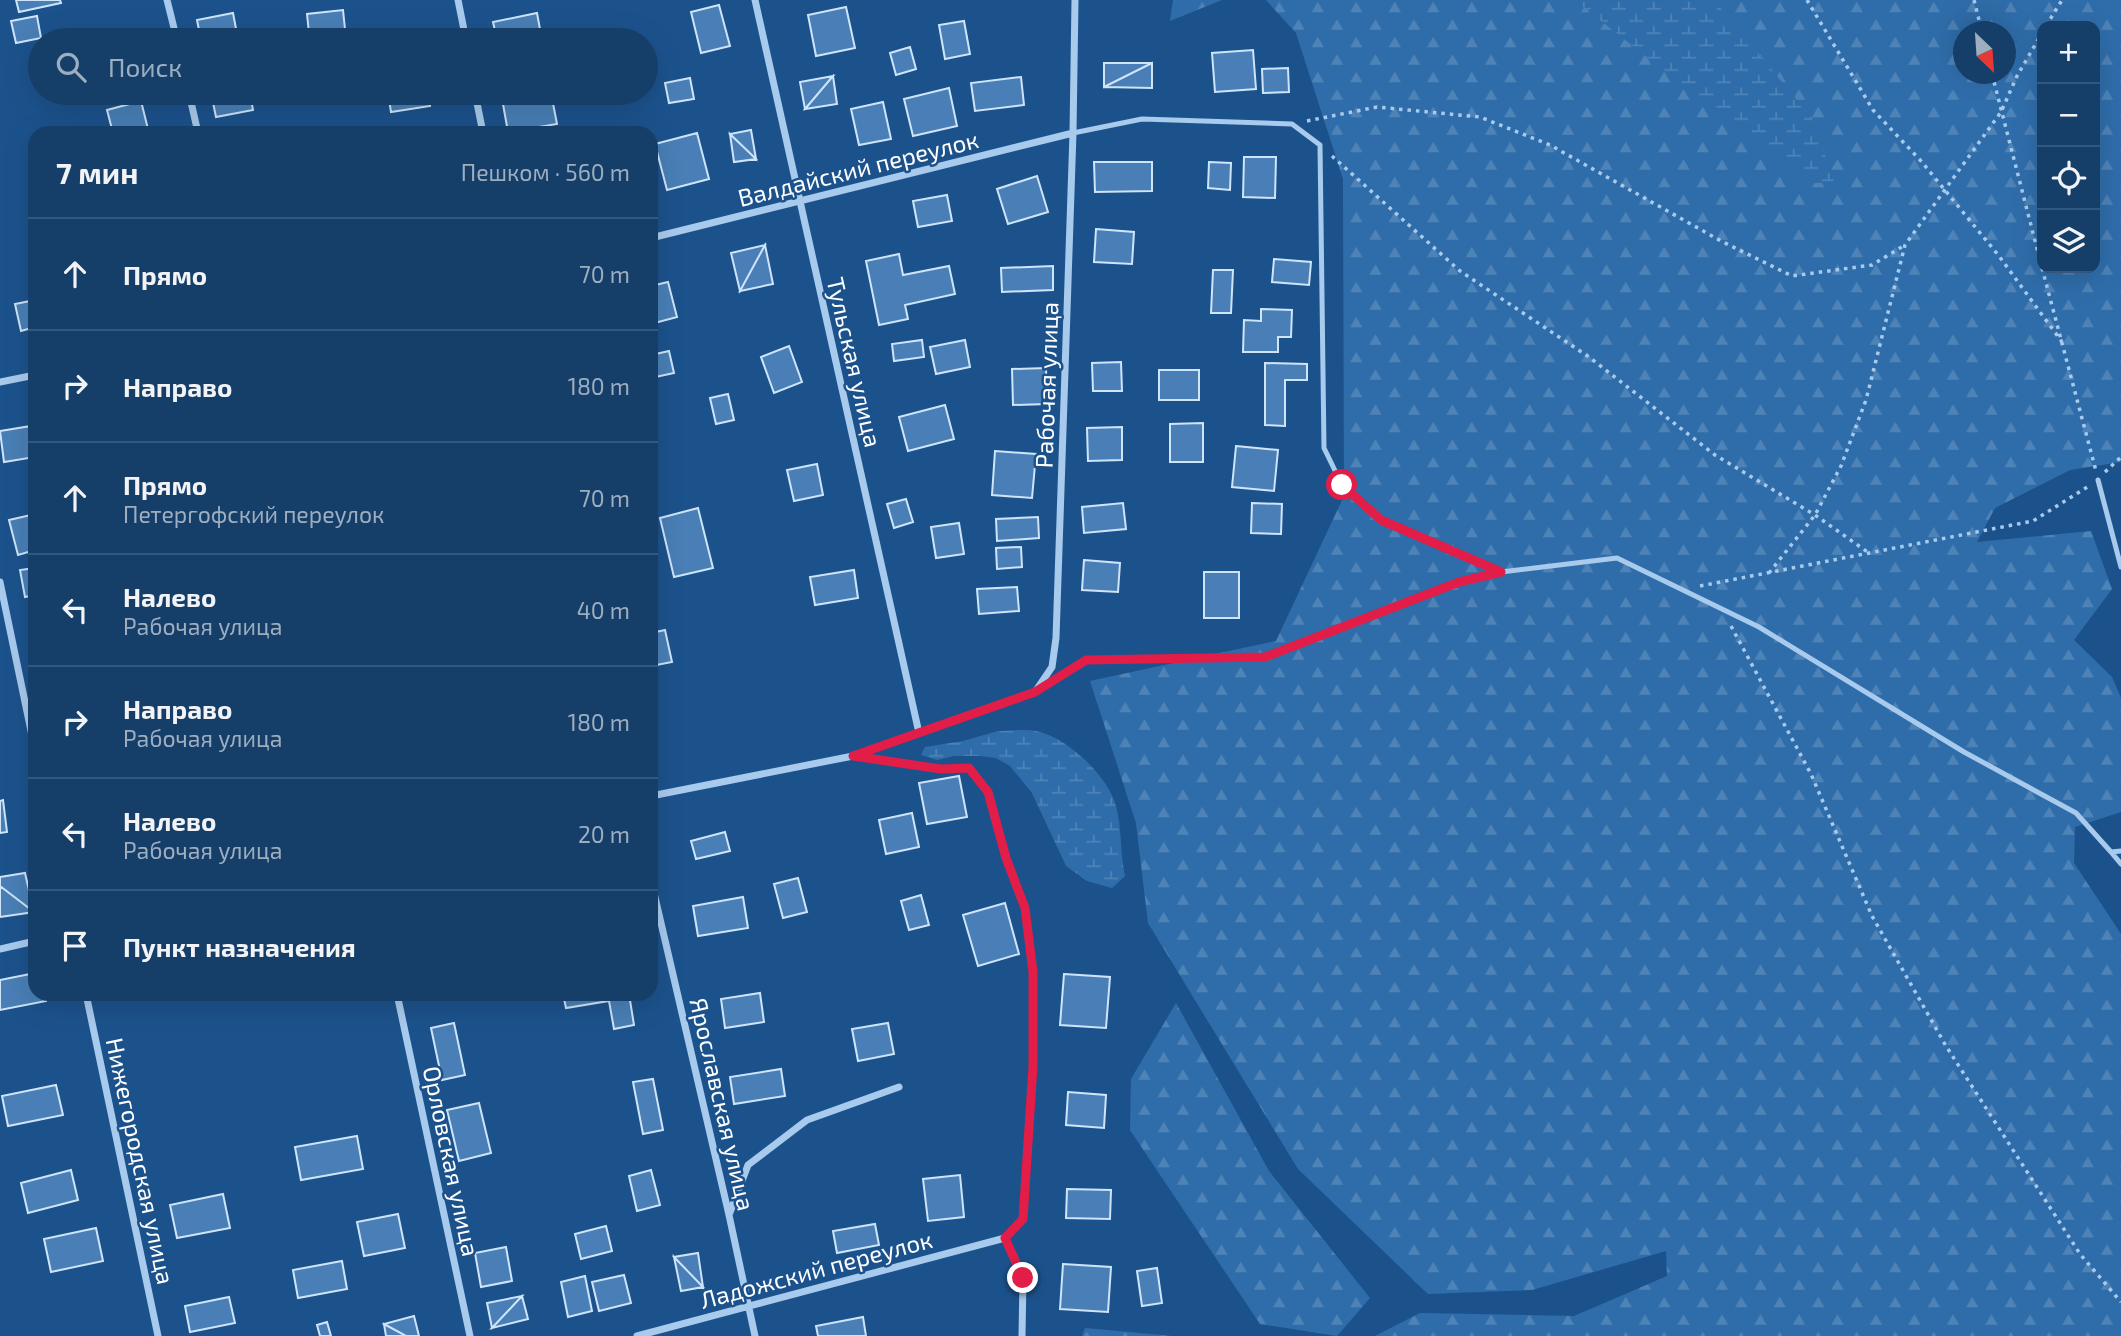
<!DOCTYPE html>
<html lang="ru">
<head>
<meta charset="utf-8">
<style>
	body { margin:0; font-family:"Exo 2",sans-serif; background:#224971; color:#f1f3f6 }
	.controls { position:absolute; right:21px; top:21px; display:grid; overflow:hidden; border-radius:14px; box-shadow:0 7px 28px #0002 }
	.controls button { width:63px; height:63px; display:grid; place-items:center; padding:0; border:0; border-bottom:2px solid #34577d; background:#153e69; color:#f1f3f6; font:35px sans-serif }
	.compass { position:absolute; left:1953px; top:21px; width:63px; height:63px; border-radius:50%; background:#153e69; box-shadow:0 7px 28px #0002; rotate:155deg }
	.stop { position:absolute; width:21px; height:21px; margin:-16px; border:5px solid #e11d48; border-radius:50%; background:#fff }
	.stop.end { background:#e11d48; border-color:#fff; box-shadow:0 2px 7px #0008 }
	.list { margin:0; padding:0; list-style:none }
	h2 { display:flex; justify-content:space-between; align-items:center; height:91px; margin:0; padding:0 28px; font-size:30px }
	h2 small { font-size:23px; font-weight:400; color:#9daec0 }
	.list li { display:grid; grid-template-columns:46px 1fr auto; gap:21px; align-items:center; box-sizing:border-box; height:112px; padding:0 28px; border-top:2px solid #34577d }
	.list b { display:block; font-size:26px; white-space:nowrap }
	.list p { margin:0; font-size:23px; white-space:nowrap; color:#9daec0 }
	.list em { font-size:23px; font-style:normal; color:#9daec0 }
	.icon { flex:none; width:38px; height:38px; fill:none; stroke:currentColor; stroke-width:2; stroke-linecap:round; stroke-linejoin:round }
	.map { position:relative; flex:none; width:2121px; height:1336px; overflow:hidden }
	.search { position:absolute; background:#153e69; box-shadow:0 7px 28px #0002; left:28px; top:28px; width:630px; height:77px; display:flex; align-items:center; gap:18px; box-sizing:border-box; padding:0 24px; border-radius:38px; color:#9daec0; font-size:26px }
	.panel { position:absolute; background:#153e69; box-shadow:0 7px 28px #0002; left:28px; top:126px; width:630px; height:875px; border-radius:21px }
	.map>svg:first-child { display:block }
	.forest { fill:url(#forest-firs); fill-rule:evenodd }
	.wetland { fill:url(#wetland-marsh) }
	.building { fill:#497fb6; stroke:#cee4f9; stroke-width:2 }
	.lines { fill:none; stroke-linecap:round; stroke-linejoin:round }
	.path { stroke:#a8caed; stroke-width:3.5; stroke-dasharray:3.5 5; stroke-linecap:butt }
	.lane { stroke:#a8caed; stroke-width:5 }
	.street { stroke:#a8caed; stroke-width:7 }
	.route { stroke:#e11d48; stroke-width:9 }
	.labels { text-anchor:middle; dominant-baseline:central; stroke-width:5; stroke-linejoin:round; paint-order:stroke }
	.street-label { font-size:24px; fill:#fff; stroke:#1c528c }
</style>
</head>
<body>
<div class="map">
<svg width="2121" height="1336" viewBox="0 0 2121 1336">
	<defs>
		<pattern id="forest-firs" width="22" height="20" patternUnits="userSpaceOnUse" patternTransform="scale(1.75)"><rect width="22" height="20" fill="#2f6daa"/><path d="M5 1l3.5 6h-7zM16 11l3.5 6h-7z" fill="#4e83b7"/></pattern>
		<pattern id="wetland-marsh" width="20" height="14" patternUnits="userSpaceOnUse" patternTransform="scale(1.75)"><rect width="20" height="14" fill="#2f6daa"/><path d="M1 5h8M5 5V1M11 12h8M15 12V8" fill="none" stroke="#4e83b7"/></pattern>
	</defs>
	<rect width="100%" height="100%" fill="#1c528c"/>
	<path class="forest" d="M1173,0H1222L1170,21Z
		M1266,0H2121V462L2070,470L1995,508L1977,542L2091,531L2112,589L2074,640L2112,677L2121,698V812L2075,827L2074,863L2121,934V1336H1375L1420,1313L1574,1316L1667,1276L1666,1251L1532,1290L1428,1294L1298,1169L1148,923L1136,823L1090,681L1276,641L1344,496L1343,179L1296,33ZM2042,26H2095V268H2042ZM1964,32H2006V74H1964Z
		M1176,1003L1269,1171L1370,1298L1337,1336L1260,1324L1130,1130L1131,1079Z
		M1085,1328L1172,1336H1082Z"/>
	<path class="wetland" d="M1548,0H1714L1812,118L1834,181L1808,184L1582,6Z
		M998,731C1010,731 1024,729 1036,731C1067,737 1108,776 1116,806C1122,829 1120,853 1125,876L1112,888L1087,881L1066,866L1032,793L1010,766L996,758L980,756H954L937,760L921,755L925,747L963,741Z"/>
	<path class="building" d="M16,0H60L61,3L19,12Z
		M719,5L730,46L701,53L691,12Z
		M846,7L855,48L816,56L808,15Z
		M343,10L345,29L309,33L307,14Z
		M233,13L238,39L201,40L197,20Z
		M537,13L542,40H497L493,22Z
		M37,16L41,38L16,43L11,21Z
		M964,21L970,54L945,59L939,25Z
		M910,47L916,69L896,75L890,53Z
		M1253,50L1256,89L1215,92L1212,53Z
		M1104,63H1152L1104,87Z
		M1152,63V88L1104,87Z
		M1288,68L1289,92L1263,93L1262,69Z
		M833,76L837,104L805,109Z
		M833,76L805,109L800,82Z
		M1021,77L1024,105L975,111L971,83Z
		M690,78L694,99L669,103L665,83Z
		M949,88L957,126L913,136L904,99Z
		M211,93H250L253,110L216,117Z
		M388,93H428L430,106L391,112Z
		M501,93H551L557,124L508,132Z
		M141,101L149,133H113L107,110Z
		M883,102L891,139L859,145L851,109Z
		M751,130L756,159L730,134Z
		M697,133L709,179L667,190L655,144Z
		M730,134L756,159L734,162Z
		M1244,157H1276L1275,198L1243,197Z
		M1094,162H1152V191L1095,192Z
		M1209,162L1231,163L1230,190L1208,188Z
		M1037,176L1048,212L1008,224L997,189Z
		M947,195L952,221L918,227L913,201Z
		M1096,229L1134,232L1132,264L1094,262Z
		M765,245L740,291L731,253Z
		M765,245L773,284L740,291Z
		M899,254L903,275L949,266L955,294L905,305L908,319L879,325L866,261Z
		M1274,259L1311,262L1309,285L1272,282Z
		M1053,266V290L1002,292L1001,268Z
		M1213,270H1233L1231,313H1211Z
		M668,282L677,317L651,324V286Z
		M35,300V327L21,331L15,304Z
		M1261,309L1292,310L1291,337H1278V352H1243L1244,320L1261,321Z
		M922,340L924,357L894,361L892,344Z
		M965,340L970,367L936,374L930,347Z
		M789,346L802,382L774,393L761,357Z
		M669,351L674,373L651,378V355Z
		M1121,362L1122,391H1093L1092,363Z
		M1265,363L1307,364V380H1285V426L1265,425Z
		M1046,368L1047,404L1013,405L1012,369Z
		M1159,370H1199V400H1159Z
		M728,394L734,420L716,424L710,398Z
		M945,405L954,439L908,451L899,417Z
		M1203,423V462H1170V424Z
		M31,426L35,457L4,462L0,431Z
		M1122,427V460L1088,461L1087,428Z
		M1236,446L1278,450L1274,491L1232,487Z
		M995,451L1036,454L1032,498L992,495Z
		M817,464L823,495L794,501L787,470Z
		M906,499L913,522L894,528L887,504Z
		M1123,503L1126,529L1084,533L1082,507Z
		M1252,503L1282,504L1281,534L1251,533Z
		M698,508L713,568L674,577L660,518Z
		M35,514V550L18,555L9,520Z
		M1038,517L1039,538L997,541L996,519Z
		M959,523L964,554L936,558L931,527Z
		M1021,547L1022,567L997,569L996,548Z
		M1084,560L1120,563L1118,592L1082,590Z
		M35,568V595L25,597L20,570Z
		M854,570L858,598L815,605L810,577Z
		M1204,572H1239V618H1204Z
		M1017,587L1019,611L979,614L977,589Z
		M665,630L672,662L651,666V633Z
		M959,776L967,817L927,824L919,783Z
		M3,800L7,832L0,833V801Z
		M912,813L919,847L886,854L879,820Z
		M725,832L730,851L696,859L691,841Z
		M25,873L34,912L0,886V877Z
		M798,878L807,912L783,918L774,884Z
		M0,886L34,912L0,917Z
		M921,895L929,925L909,930L901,901Z
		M743,897L748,928L698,936L693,906Z
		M1005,903L1019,954L978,966L963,915Z
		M35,973V994H45L46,1001L0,1010V980Z
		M1064,974L1110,977L1106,1028L1060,1025Z
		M760,993L764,1022L725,1028L721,999Z
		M563,994H629L634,1025L614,1029L609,1001L566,1008Z
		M454,1023L465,1075L442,1080L431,1028Z
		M888,1023L894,1054L858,1061L852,1029Z
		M781,1069L785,1096L734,1104L730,1077Z
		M653,1079L663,1130L643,1134L633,1082Z
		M56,1085L63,1115L8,1126L2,1096Z
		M1068,1092L1106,1095L1104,1128L1066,1125Z
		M479,1103L491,1153L459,1161L447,1110Z
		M357,1136L363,1169L301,1180L295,1147Z
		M71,1170L78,1200L28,1213L21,1183Z
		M651,1170L660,1205L637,1211L629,1176Z
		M960,1175L964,1217L928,1221L923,1179Z
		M1067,1189L1111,1190L1110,1219L1066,1218Z
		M223,1194L230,1228L177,1238L170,1205Z
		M398,1214L405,1248L364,1256L357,1222Z
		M875,1224L879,1245L837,1253L833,1231Z
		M606,1226L612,1251L581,1259L575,1234Z
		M96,1228L103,1261L51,1272L44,1239Z
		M506,1247L512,1281L481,1287L475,1253Z
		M698,1253L703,1287L674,1257Z
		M674,1257L703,1287L681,1291Z
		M342,1261L347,1289L298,1298L293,1270Z
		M1063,1264L1111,1267L1108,1312L1060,1309Z
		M1157,1268L1162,1303L1142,1306L1137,1271Z
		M624,1275L631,1303L599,1311L592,1282Z
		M585,1276L592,1311L568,1317L561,1282Z
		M522,1296L528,1319L492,1328Z
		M522,1296L492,1328L487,1303Z
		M229,1297L235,1323L190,1332L185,1306Z
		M414,1316L419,1336H406L384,1324Z
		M863,1317L866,1336H818L816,1326Z
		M327,1322L331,1336H320L317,1325Z
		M384,1324L406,1336H386Z"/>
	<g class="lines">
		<path class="path" d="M1807,0L1873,110L1921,161L1999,256L2062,342
			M1974,0L1982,32
			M2046,26L2062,0
			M1992,74L2042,268
			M1307,121L1377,107L1480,117L1550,145L1721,241L1792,276L1872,265L1905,245
			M1332,156L1460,271L1589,357L1715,455L1815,515L1869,553
			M2042,268L2096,471
			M2105,472L2121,457
			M1769,573L1815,515L1841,466L1866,400L1905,245L2001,112L2017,76L2042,33
			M1700,586L2033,521L2089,486
			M1731,626L1811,774L1872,916L1946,1046L2080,1254L2121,1302"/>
		<path class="lane" d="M1073,133L1142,119L1292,124L1320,145L1324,448L1342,485L1381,520L1499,572
			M2098,480L2121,567
			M1038,690L1086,660L1265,657L1459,582L1501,572L1617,558L1759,627L1964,752L2076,813L2111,852L2121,851
			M2111,852L2121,864"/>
		<path class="street" d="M167,0L177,40
			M458,0L466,40
			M755,0L919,733
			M189,93L198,133
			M475,93L483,133
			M651,238L1073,133
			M0,382L35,375
			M0,582L35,750
			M857,756L941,769L969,768L988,792L1006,858L1025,908L1033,972V1066L1023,1219L1005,1238L1023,1278L1022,1336
			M651,796L853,756L1035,692L1052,667L1056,638L1073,133L1075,0
			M651,880L729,1215L755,1336
			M0,949L35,941
			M86,994L158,1336
			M397,994L470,1336
			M729,1215L748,1165L807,1120L899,1087
			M637,1336L1005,1238"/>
	</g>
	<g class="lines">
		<path class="route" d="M1023,1278L1005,1238L1023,1219L1033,1066V972L1025,908L1006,858L988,792L969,768L941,769L853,756L1035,692L1086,660L1265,657L1459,582L1501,572L1381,520L1342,485"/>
	</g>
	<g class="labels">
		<g class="street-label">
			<text transform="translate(858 168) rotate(-14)">Валдайский переулок</text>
			<text transform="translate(855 362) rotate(77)">Тульская улица</text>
			<text transform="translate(1046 385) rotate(-88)">Рабочая улица</text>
			<text transform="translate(723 1104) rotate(77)">Ярославская улица</text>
			<text transform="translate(141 1161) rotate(78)">Нижегородская улица</text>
			<text transform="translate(452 1161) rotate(78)">Орловская улица</text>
			<text transform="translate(816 1269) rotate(-15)">Ладожский переулок</text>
		</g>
	</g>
</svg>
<div class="controls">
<button>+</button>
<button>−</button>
<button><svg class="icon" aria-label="locate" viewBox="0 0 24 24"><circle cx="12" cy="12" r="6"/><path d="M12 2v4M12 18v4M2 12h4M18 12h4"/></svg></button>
<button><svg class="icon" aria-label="layers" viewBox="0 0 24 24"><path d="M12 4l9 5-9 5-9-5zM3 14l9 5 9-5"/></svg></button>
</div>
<svg class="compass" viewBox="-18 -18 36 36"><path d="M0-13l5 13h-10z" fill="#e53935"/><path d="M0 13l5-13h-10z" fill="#9daec0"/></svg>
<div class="stop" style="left:1342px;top:485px"></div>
<div class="stop end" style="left:1023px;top:1278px"></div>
<div class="search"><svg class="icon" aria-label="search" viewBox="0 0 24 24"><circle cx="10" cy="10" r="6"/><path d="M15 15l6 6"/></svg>Поиск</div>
<section class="panel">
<h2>7 мин<small>Пешком · 560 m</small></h2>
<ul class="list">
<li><svg class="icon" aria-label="ahead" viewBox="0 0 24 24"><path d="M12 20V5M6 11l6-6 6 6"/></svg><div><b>Прямо</b></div><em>70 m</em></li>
<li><svg class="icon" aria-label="right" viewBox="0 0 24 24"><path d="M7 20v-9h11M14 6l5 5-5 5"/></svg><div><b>Направо</b></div><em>180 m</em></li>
<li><svg class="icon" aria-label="ahead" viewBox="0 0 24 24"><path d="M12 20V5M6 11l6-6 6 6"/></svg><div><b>Прямо</b><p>Петергофский переулок</p></div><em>70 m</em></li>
<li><svg class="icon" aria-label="left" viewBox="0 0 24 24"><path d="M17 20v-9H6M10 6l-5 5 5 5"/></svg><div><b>Налево</b><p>Рабочая улица</p></div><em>40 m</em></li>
<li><svg class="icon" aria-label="right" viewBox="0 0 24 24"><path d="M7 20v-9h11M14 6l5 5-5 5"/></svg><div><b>Направо</b><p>Рабочая улица</p></div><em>180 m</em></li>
<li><svg class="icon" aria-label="left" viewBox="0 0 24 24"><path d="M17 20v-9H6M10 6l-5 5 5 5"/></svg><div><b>Налево</b><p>Рабочая улица</p></div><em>20 m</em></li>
<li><svg class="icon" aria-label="arrive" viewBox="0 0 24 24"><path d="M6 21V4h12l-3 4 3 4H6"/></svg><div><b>Пункт назначения</b></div></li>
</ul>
</section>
</div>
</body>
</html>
